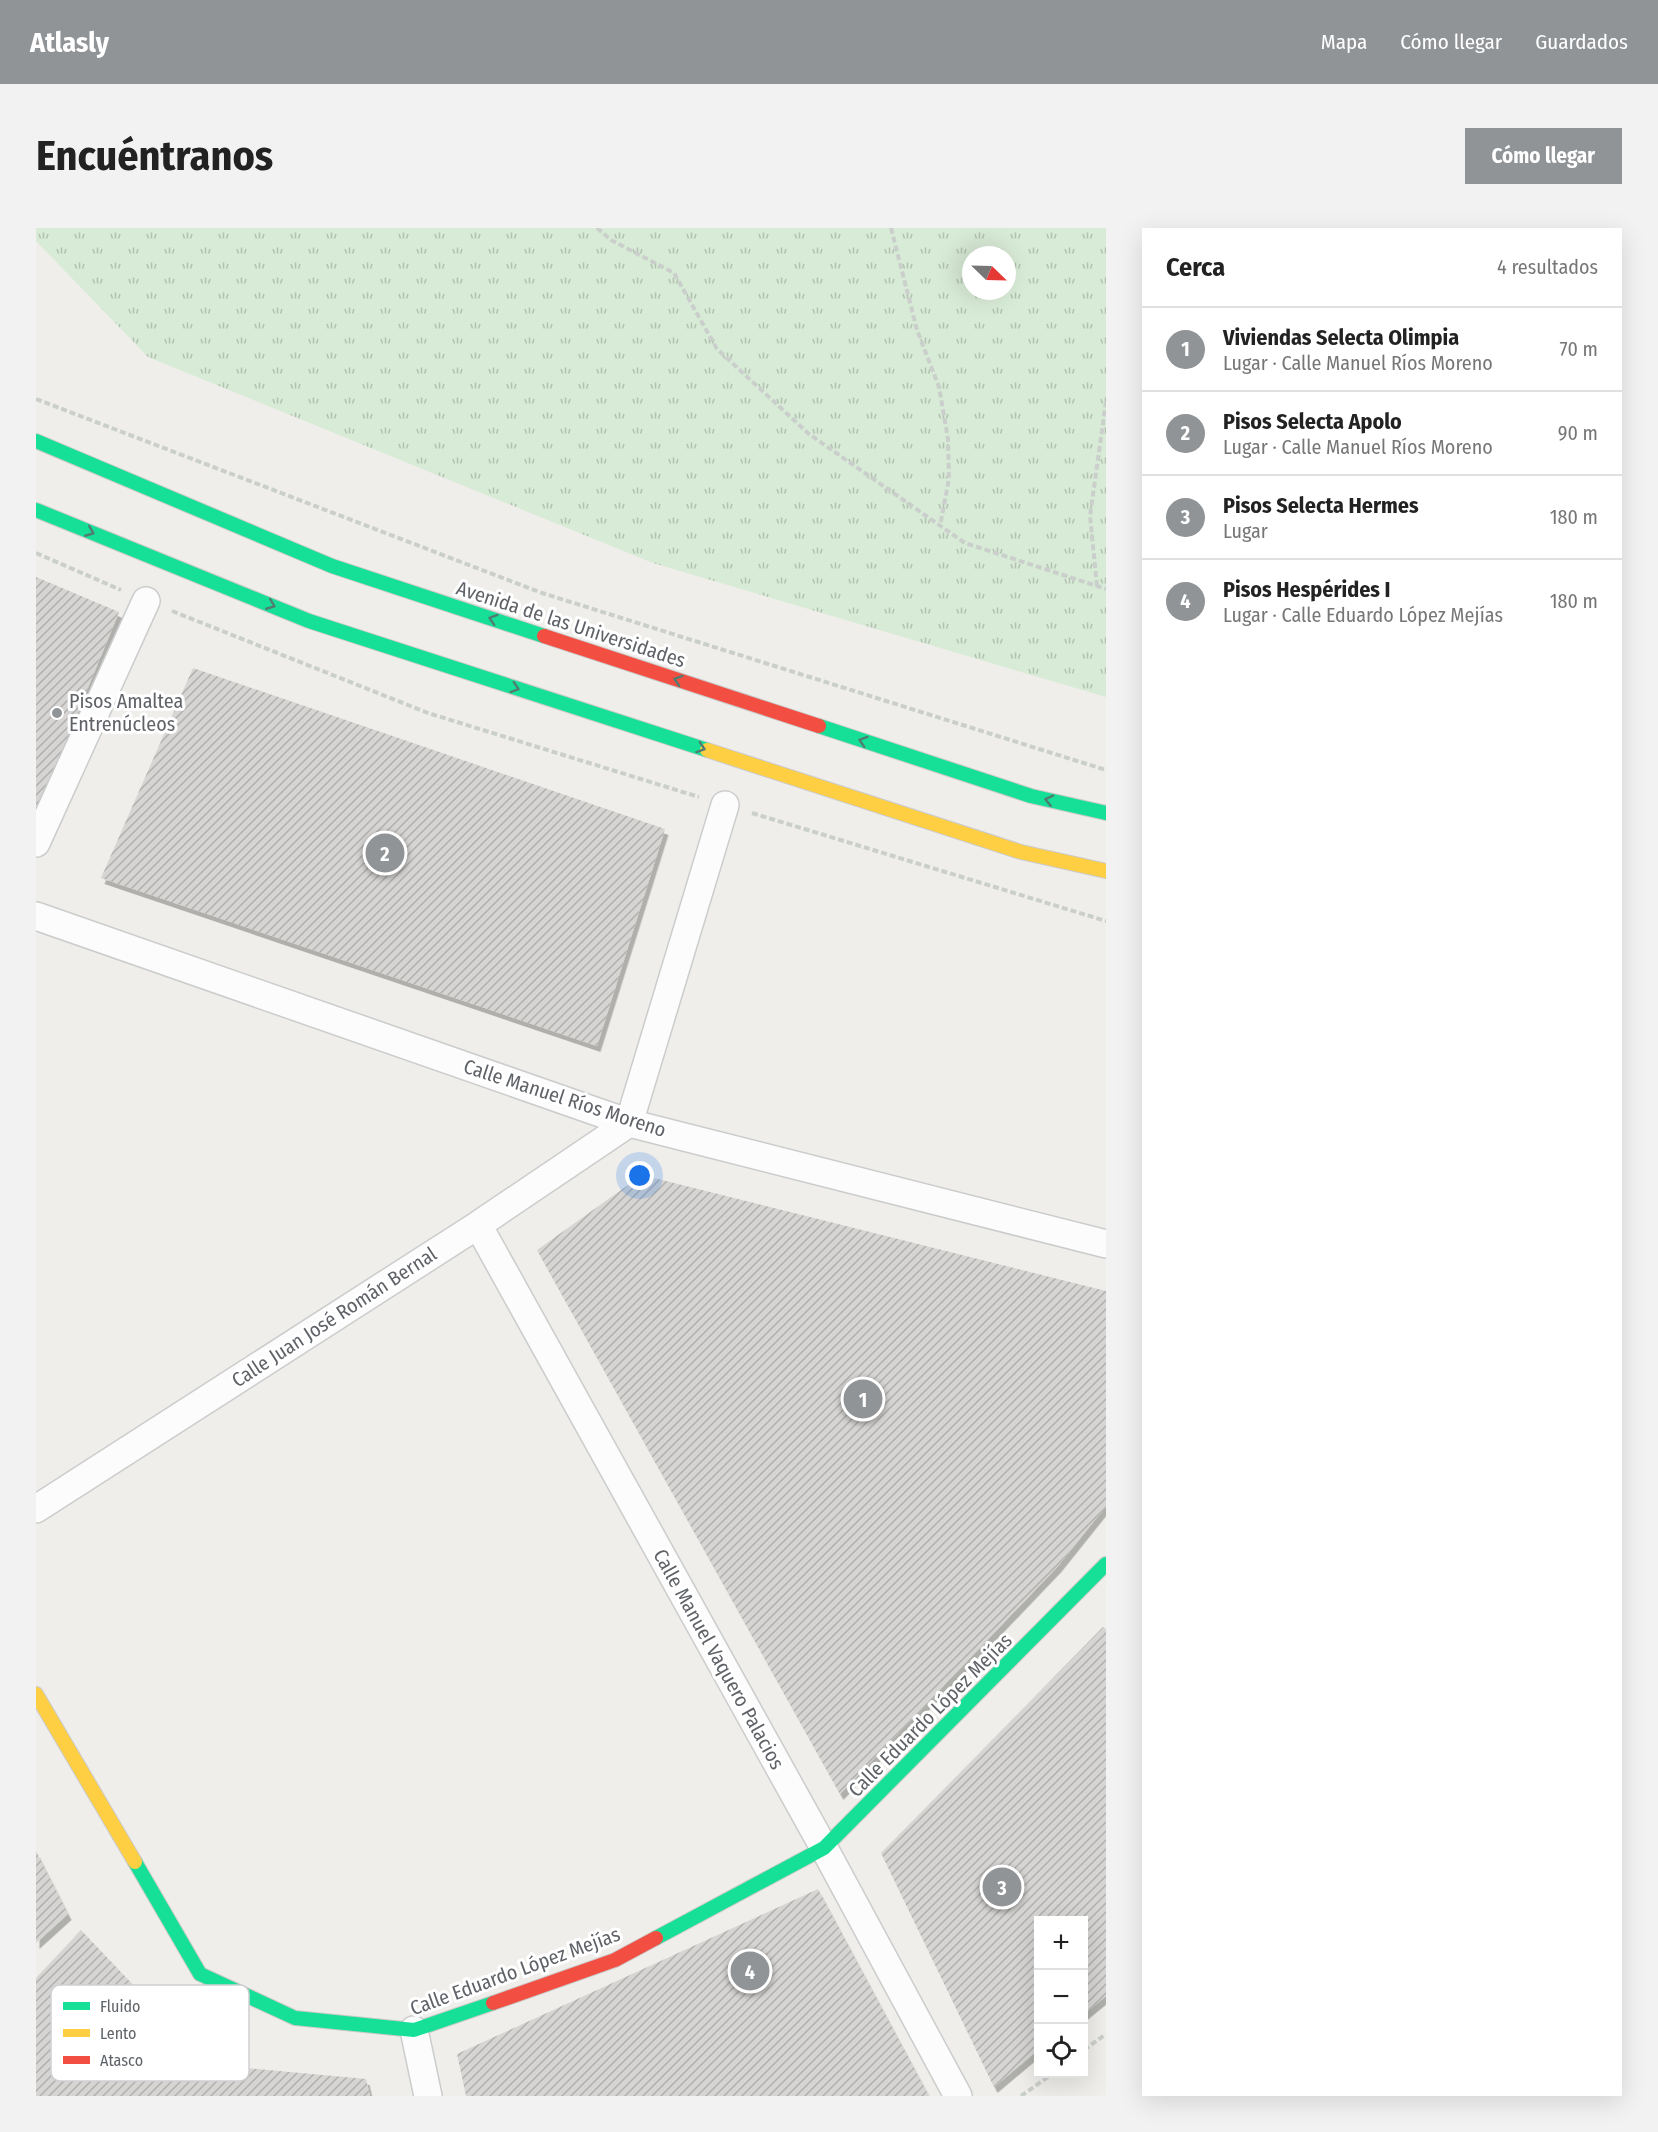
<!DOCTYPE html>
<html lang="es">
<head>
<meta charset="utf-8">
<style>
	body { margin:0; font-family:"Fira Sans Condensed",sans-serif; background:#f2f2f2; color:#222 }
	.controls { position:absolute; right:18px; bottom:18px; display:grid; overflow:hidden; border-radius:0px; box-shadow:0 6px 24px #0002 }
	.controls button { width:54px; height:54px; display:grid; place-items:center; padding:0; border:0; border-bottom:2px solid #e0e0e0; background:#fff; color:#222; font:30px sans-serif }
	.compass { position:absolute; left:926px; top:18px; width:54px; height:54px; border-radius:50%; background:#fff; box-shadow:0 6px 24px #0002; rotate:113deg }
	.you { position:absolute; left:604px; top:948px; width:21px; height:21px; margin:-15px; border:4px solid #fff; border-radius:50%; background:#1a73e8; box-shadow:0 0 0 9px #1a73e833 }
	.badge { display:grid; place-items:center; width:39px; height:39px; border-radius:50%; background:#919496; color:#fff; font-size:20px; font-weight:700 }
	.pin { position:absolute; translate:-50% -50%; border:3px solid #fff; box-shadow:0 2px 6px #0006 }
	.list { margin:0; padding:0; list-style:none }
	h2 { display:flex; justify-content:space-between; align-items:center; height:78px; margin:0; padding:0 24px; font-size:26px }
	h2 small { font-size:20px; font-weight:400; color:#767676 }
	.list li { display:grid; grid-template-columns:39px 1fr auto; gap:18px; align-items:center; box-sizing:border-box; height:84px; padding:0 24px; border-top:2px solid #e0e0e0 }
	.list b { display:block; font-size:22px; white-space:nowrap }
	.list p { margin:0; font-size:20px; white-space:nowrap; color:#767676 }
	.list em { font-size:20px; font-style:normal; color:#767676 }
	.icon { flex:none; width:33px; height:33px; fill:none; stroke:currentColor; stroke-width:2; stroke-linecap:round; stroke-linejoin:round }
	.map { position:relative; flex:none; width:1070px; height:1868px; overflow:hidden; border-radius:0px }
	header { display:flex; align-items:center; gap:36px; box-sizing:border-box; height:84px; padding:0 30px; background:#919496; color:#fff }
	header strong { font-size:28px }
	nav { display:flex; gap:33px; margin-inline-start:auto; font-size:21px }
	.intro { display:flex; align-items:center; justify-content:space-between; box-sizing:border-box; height:144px; padding:0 36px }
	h1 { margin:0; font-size:42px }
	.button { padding:15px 27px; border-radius:0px; background:#919496; color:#fff; font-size:21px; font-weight:700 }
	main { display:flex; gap:36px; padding:0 36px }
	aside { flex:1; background:#fff; border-radius:0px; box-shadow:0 6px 24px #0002 }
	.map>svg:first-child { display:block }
	.grass { fill:url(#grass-tufts); fill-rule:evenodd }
	.building { fill:url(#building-hatch); filter:url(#shadow) }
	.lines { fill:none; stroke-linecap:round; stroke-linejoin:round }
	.street-casing { stroke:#cbcccc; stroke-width:30 }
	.fast-casing { stroke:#cacacb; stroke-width:16 }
	.slow-casing { stroke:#cacacb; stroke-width:16 }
	.jam-casing { stroke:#cacacb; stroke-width:16 }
	.path { stroke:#cacfcc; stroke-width:4; stroke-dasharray:6 3; stroke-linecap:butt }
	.street { stroke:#fdfcfc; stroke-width:27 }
	.fast { stroke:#16e098; stroke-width:14 }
	.slow { stroke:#ffcf43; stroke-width:14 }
	.jam { stroke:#f24e42; stroke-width:14 }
	.oneway { stroke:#507c72 }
	.poi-dot { fill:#919496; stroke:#fff; stroke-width:2 }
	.labels { text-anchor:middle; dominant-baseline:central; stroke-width:6; stroke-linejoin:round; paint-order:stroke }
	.street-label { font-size:20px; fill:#5f6368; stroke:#fff }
	.poi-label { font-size:20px; fill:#5f6368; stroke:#fff; text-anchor:start }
	.key { fill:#fff; stroke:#cfd0d2; stroke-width:1.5 }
	.key-label { font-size:16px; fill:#5f6368 }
</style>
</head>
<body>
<header>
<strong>Atlasly</strong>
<nav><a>Mapa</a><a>Cómo llegar</a><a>Guardados</a></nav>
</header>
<div class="intro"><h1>Encuéntranos</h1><a class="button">Cómo llegar</a></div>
<main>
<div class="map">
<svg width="1070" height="1868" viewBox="0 0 1070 1868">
	<defs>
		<pattern id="grass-tufts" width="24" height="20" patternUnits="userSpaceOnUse" patternTransform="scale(1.5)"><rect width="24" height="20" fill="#d8ebd6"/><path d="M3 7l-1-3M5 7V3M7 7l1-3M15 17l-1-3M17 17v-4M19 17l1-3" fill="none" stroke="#b2c2b1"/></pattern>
		<pattern id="building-hatch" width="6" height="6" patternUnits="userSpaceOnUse" patternTransform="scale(1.5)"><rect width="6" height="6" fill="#d6d5d3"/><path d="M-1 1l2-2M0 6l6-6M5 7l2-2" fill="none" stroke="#b1b0af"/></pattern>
		<filter id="shadow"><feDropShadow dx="3.5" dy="6" stdDeviation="0" flood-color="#0004"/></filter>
	</defs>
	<rect width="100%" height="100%" fill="#efeeea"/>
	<path class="grass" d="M0,0H1070V469L617,335L112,129L0,13ZM935,27H971V63H935Z"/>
	<path class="building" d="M0,349L83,384L0,586Z
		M157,440L629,601L561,818L65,650Z
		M606,947L1070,1063V1278L1022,1338L804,1566L501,1022Z
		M1067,1399L1070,1401V1768L1048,1786V1692H1002V1822L958,1859L845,1625Z
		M0,1623L32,1686L0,1715Z
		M782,1661L893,1868H430L421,1826Z
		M45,1702L123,1784L210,1840L330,1851L334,1868H0V1750Z"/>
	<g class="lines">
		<g class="street-casing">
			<path id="street" d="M0,615L110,373
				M0,688L593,895L1070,1016
				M442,997L788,1620L922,1868
				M0,1281L442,997L593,895L689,577
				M378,1802L392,1868"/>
		</g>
		<g class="fast-casing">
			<path id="fast" d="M0,213L296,338L508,408
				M0,282L273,393L671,522
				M783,498L995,568L1070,585
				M99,1634L164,1746L259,1790L378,1802L457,1775
				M620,1710L788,1620L1070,1336"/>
		</g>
		<g class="slow-casing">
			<path id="slow" d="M671,522L985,624L1070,643
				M0,1466L99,1634"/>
		</g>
		<g class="jam-casing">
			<path id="jam" d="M508,408L783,498
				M457,1775L579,1732L620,1710"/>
		</g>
		<path class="path" d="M561,0L575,12L638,45L681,121L773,206L929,315L1070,361
			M855,0L881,102L903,159L912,211L913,251L904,298
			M0,171L506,365L1070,542
			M0,325L85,362
			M1061,358L1054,288L1070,174
			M136,383L392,485L663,569
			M716,585L1070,693
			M1048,1822L1070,1806
			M985,1868L1016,1846"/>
		<use href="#street" class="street"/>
		<use href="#fast" class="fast"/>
		<use href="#slow" class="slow"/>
		<use href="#jam" class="jam"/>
	</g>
	<defs><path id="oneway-chevron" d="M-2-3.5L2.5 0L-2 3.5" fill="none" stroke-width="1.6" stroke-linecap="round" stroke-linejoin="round" transform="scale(1.5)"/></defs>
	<g class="oneway">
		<use href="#oneway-chevron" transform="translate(54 304) rotate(22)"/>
		<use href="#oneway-chevron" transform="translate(235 377) rotate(22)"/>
		<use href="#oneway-chevron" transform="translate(457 391) rotate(-162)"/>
		<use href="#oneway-chevron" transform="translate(642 452) rotate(-162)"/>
		<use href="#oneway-chevron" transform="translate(479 460) rotate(18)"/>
		<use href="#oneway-chevron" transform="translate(827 513) rotate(-162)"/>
		<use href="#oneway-chevron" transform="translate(665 520) rotate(18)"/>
		<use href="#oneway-chevron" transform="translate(1013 572) rotate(-167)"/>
	</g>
	<circle class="poi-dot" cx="21" cy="485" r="6"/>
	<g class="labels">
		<g class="street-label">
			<text transform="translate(535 396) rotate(18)">Avenida de las Universidades</text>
			<text transform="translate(529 870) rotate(18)">Calle Manuel Ríos Moreno</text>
			<text transform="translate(298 1089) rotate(-33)">Calle Juan José Román Bernal</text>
			<text transform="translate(683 1431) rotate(61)">Calle Manuel Vaquero Palacios</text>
			<text transform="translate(894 1487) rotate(-45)">Calle Eduardo López Mejías</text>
			<text transform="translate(479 1743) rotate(-20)">Calle Eduardo López Mejías</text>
		</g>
		<g class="poi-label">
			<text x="33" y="473">Pisos Amaltea<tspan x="33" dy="23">Entrenúcleos</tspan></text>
		</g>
	</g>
	<rect x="15" y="1757" width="198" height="96" rx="9" class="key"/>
	<rect x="27" y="1774" width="27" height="8" fill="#16e098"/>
	<rect x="27" y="1801" width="27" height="8" fill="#ffcf43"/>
	<rect x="27" y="1828" width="27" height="8" fill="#f24e42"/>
	<g class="key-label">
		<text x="64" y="1784">Fluido</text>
		<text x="64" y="1811">Lento</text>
		<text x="64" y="1838">Atasco</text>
	</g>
</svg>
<div class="controls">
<button>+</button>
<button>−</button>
<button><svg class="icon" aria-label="locate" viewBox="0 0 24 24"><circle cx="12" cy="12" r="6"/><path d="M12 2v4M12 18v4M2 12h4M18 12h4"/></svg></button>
</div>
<svg class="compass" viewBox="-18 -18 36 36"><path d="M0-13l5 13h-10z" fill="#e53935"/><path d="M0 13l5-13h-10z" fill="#767676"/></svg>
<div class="you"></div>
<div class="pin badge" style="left:827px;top:1171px">1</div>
<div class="pin badge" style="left:349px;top:625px">2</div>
<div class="pin badge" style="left:966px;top:1659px">3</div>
<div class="pin badge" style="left:714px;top:1743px">4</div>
</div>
<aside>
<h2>Cerca<small>4 resultados</small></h2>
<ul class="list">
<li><span class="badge">1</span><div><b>Viviendas Selecta Olimpia</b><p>Lugar · Calle Manuel Ríos Moreno</p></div><em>70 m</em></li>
<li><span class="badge">2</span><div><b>Pisos Selecta Apolo</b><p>Lugar · Calle Manuel Ríos Moreno</p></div><em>90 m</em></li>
<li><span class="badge">3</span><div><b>Pisos Selecta Hermes</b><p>Lugar</p></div><em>180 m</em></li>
<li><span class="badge">4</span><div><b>Pisos Hespérides I</b><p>Lugar · Calle Eduardo López Mejías</p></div><em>180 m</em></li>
</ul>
</aside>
</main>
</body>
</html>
